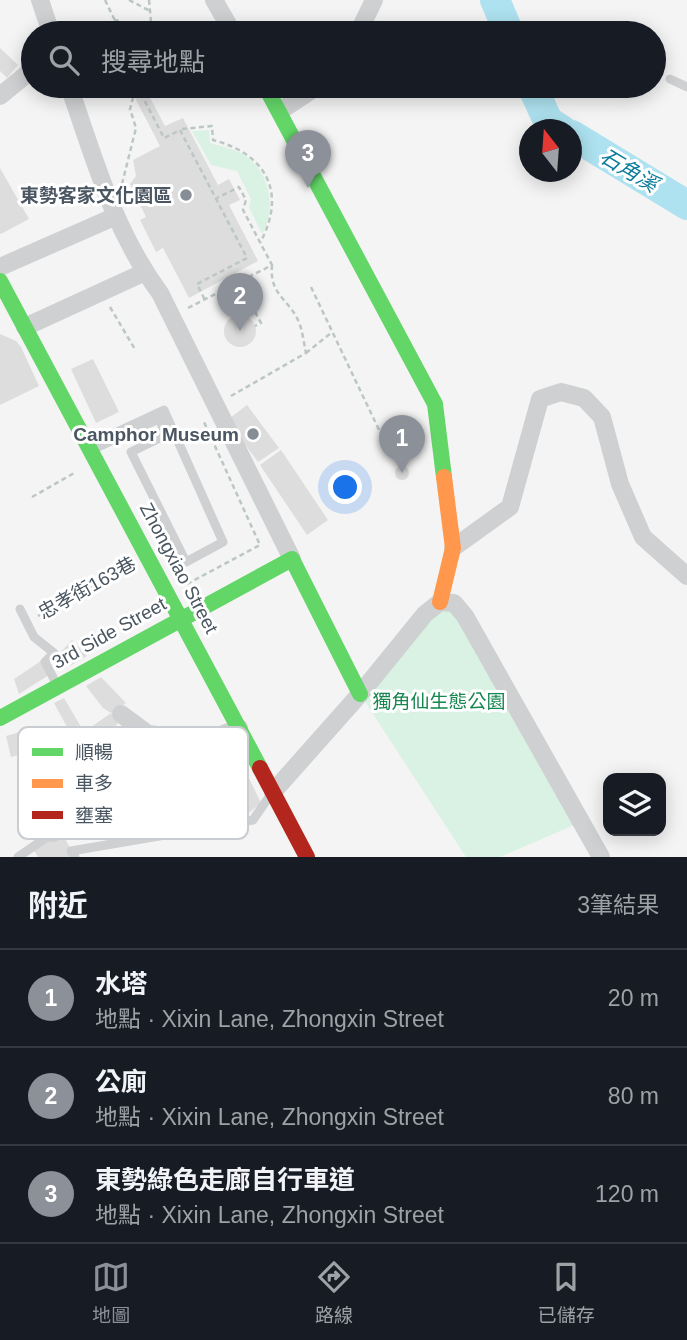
<!DOCTYPE html>
<html lang="zh-TW">
<head>
<meta charset="utf-8">
<style>
	body { margin:0; font-family:Arial,"Noto Sans TC",sans-serif; background:#20242c; color:#f1f3f6 }
	.controls { position:absolute; right:21px; bottom:21px; display:grid; overflow:hidden; border-radius:14px; box-shadow:0 4px 18px #0003 }
	.controls button { width:63px; height:63px; display:grid; place-items:center; padding:0; border:0; border-bottom:2px solid #363941; background:#171b24; color:#f1f3f6; font:35px sans-serif }
	.compass { position:absolute; left:519px; top:119px; width:63px; height:63px; border-radius:50%; background:#171b24; box-shadow:0 4px 18px #0003; rotate:343deg }
	.you { position:absolute; left:346px; top:488px; width:24px; height:24px; margin:-18px; border:5px solid #fff; border-radius:50%; background:#1a73e8; box-shadow:0 0 0 10px #1a73e833 }
	.badge { display:grid; place-items:center; width:46px; height:46px; border-radius:50%; background:#8c9099; color:#fff; font-size:23px; font-weight:700 }
	.pin { position:absolute; translate:-50% -58px; filter:drop-shadow(0 2px 4px #0008) }
	.pin::after { content:''; position:absolute; top:37px; width:24px; height:21px; background:inherit; clip-path:polygon(0 0,100% 0,50% 100%) }
	.list { margin:0; padding:0; list-style:none }
	h2 { display:flex; justify-content:space-between; align-items:center; height:91px; margin:0; padding:0 28px; font-size:30px }
	h2 small { font-size:23px; font-weight:400; color:#9ea1a6 }
	.list li { display:grid; grid-template-columns:46px 1fr auto; gap:21px; align-items:center; box-sizing:border-box; height:98px; padding:0 28px; border-top:2px solid #363941 }
	.list b { display:block; font-size:26px; white-space:nowrap }
	.list p { margin:0; font-size:23px; white-space:nowrap; color:#9ea1a6 }
	.list em { font-size:23px; font-style:normal; color:#9ea1a6 }
	.icon { flex:none; width:38px; height:38px; fill:none; stroke:currentColor; stroke-width:2; stroke-linecap:round; stroke-linejoin:round }
	.map { position:relative; flex:none; width:687px; height:857px; overflow:hidden }
	.search { position:absolute; background:#171b24; box-shadow:0 4px 18px #0003; left:21px; right:21px; top:21px; height:77px; display:flex; align-items:center; gap:18px; box-sizing:border-box; padding:0 24px; border-radius:38px; color:#9ea1a6; font-size:26px }
	.sheet { height:385px; background:#171b24 }
	nav { display:flex; justify-content:space-around; align-items:center; box-sizing:border-box; height:98px; border-top:2px solid #363941; background:#171b24; font-size:19px; color:#9ea1a6 }
	nav a { display:grid; justify-items:center; gap:4px }
	nav .on { color:#8c9099 }
	.map>svg:first-child { display:block }
	.green { fill:#d9f2e3 }
	.lines { fill:none; stroke-linecap:round; stroke-linejoin:round }
	.river { stroke:#aee2f0; stroke-width:30 }
	.building { fill:#ddddde }
	.path { stroke:#bcc7c4; stroke-width:2.5; stroke-dasharray:5 3.5; stroke-linecap:butt }
	.lane { stroke:#ced0d2; stroke-width:9 }
	.street { stroke:#ced0d2; stroke-width:18 }
	.fast { stroke:#63d668; stroke-width:16 }
	.slow { stroke:#ff974d; stroke-width:16 }
	.jam { stroke:#b3261e; stroke-width:16 }
	.poi-dot { fill:#868d94; stroke:#fff; stroke-width:2.5 }
	.labels { text-anchor:middle; dominant-baseline:central; stroke-width:6; stroke-linejoin:round; paint-order:stroke }
	.poi-label { font-size:19px; font-weight:bold; fill:#4a5661; stroke:#fff; text-anchor:end }
	.street-label { font-size:19px; fill:#4a5661; stroke:#fff }
	.park-label { font-size:19px; fill:#17864f; stroke:#fff }
	.water-label { font-size:21px; font-style:italic; fill:#0c7c9b; stroke:#fff }
	.key { fill:#fff; stroke:#c9ccd0; stroke-width:2 }
	.key-label { font-size:19px; fill:#4a5661 }
</style>
</head>
<body>
<div class="map">
<svg width="687" height="857" viewBox="0 0 687 857">
	<rect width="100%" height="100%" fill="#f4f4f4"/>
	<path class="green" d="M209,130L210,143C222,147 237,149 247,157C271,175 276,209 262,234L249,207L251,199L237,171L211,165L192,131Z
		M454,603L581,822L500,857H466L360,694L425,614Z"/>
	<g class="lines">
		<path class="river" d="M495,0L509,33
			M532,86L548,121L562,130
			M572,135L687,205"/>
	</g>
	<path class="building" d="M0,48L18,65L7,78L0,71Z
		M147,92L165,126L183,118L218,185L229,179L240,200L229,205L258,261L189,298L163,248L156,252L140,220L146,217L130,184L136,176L133,160L160,146L135,98Z
		M0,168L29,219L1,234L0,233Z
		M224 331a16 16 0 1 1 32 0a16 16 0 1 1-32 0Z
		M0,334L16,341L21,347L39,386L0,405Z
		M93,359L119,412L96,423L71,369Z
		M247,405L279,448L258,462L227,420Z
		M281,450L328,520L307,535L260,465Z
		M395 473a7 7 0 1 1 14 0a7 7 0 1 1-14 0Z
		M72,640L87,656L70,666L60,653Z
		M41,661L49,675L19,694L14,679Z
		M101,677L126,703L111,713L103,708L86,686Z
		M64,698L84,732L111,713L118,724L86,745L80,734L73,738L54,703Z
		M127,727L135,739L91,768L85,755Z
		M30,729L36,750L11,757L6,736Z
		M214,742L238,757L234,765L245,770L261,803L239,821L215,796L212,801L189,784Z
		M60,829L75,857H38L31,846Z"/>
	<g class="lines">
		<path class="path" d="M105,0L121,33
			M129,0L150,11
			M149,0L152,33
			M114,19L143,33
			M137,86L164,138L180,130L247,258L197,284L205,300
			M182,129L212,126L213,140C267,154 287,193 260,243
			M122,184L136,128L130,109L136,86
			M239,282L261,323L255,326
			M311,287L380,432
			M110,307L136,351
			M188,308L272,265L243,210L246,200L239,187L217,198
			M306,353L331,333
			M231,396L306,353C304,344 303,334 300,325C291,299 269,297 272,265
			M32,497L76,472
			M187,584L260,545L204,422
			M38,616L127,566"/>
		<path class="lane" d="M670,79L687,87
			M91,444L164,410L223,542L186,562L131,452L166,435L159,419L94,449
			M20,609L34,637L54,653L45,662L57,685
			M18,857L53,833
			M75,857L71,851L253,820L271,794"/>
		<path class="street" d="M40,0L51,33
			M214,0L233,33
			M358,33L374,0
			M69,86C94,158 114,231 160,293L292,559
			M0,96L33,69
			M280,111L318,86
			M0,267L114,217
			M25,327L145,272
			M453,548L510,507L540,399L561,392L584,398L602,417L620,484L643,537L687,576
			M121,714L148,734
			M273,792L360,694L425,614L440,602L454,603L465,616L601,857
			M53,833L41,811L148,734L208,740L239,728"/>
		<path class="fast" d="M265,86L435,404L444,477
			M0,281L260,768
			M0,718L292,559L360,694"/>
		<path class="slow" d="M440,602L453,548L444,477"/>
		<path class="jam" d="M260,768L307,857"/>
	</g>
	<g class="poi-dot">
		<circle cx="186" cy="195" r="7"/>
		<circle cx="253" cy="434" r="7"/>
	</g>
	<g class="labels">
		<g class="poi-label">
			<text x="172" y="195">東勢客家文化園區</text>
			<text x="239" y="434">Camphor Museum</text>
		</g>
		<g class="street-label">
			<text transform="translate(179 568) rotate(62)">Zhongxiao Street</text>
			<text transform="translate(87 588) rotate(-29)">忠孝街163巷</text>
			<text transform="translate(109 633) rotate(-29)">3rd Side Street</text>
		</g>
		<g class="park-label">
			<text x="439" y="701">獨角仙生態公園</text>
		</g>
		<g class="water-label">
			<text transform="translate(629 170) rotate(31)">石角溪</text>
		</g>
	</g>
	<rect x="18" y="727" width="230" height="112" rx="10" class="key"/>
	<rect x="32" y="748" width="31" height="8" fill="#63d668"/>
	<rect x="32" y="779" width="31" height="9" fill="#ff974d"/>
	<rect x="32" y="811" width="31" height="8" fill="#b3261e"/>
	<g class="key-label">
		<text x="75" y="759">順暢</text>
		<text x="75" y="790">車多</text>
		<text x="75" y="822">壅塞</text>
	</g>
</svg>
<div class="controls">
<button><svg class="icon" aria-label="layers" viewBox="0 0 24 24"><path d="M12 4l9 5-9 5-9-5zM3 14l9 5 9-5"/></svg></button>
</div>
<svg class="compass" viewBox="-18 -18 36 36"><path d="M0-13l5 13h-10z" fill="#e53935"/><path d="M0 13l5-13h-10z" fill="#9ea1a6"/></svg>
<div class="you"></div>
<div class="pin badge" style="left:402px;top:473px">1</div>
<div class="pin badge" style="left:240px;top:331px">2</div>
<div class="pin badge" style="left:308px;top:188px">3</div>
<div class="search"><svg class="icon" aria-label="search" viewBox="0 0 24 24"><circle cx="10" cy="10" r="6"/><path d="M15 15l6 6"/></svg>搜尋地點</div>
</div>
<section class="sheet">
<h2>附近<small>3筆結果</small></h2>
<ul class="list">
<li><span class="badge">1</span><div><b>水塔</b><p>地點 · Xixin Lane, Zhongxin Street</p></div><em>20 m</em></li>
<li><span class="badge">2</span><div><b>公廁</b><p>地點 · Xixin Lane, Zhongxin Street</p></div><em>80 m</em></li>
<li><span class="badge">3</span><div><b>東勢綠色走廊自行車道</b><p>地點 · Xixin Lane, Zhongxin Street</p></div><em>120 m</em></li>
</ul>
</section>
<nav>
<a class="on"><svg class="icon" aria-label="map" viewBox="0 0 24 24"><path d="M3 6l6-2 6 2 6-2v14l-6 2-6-2-6 2zM9 4v14M15 6v14"/></svg>地圖</a>
<a><svg class="icon" aria-label="directions" viewBox="0 0 24 24"><path d="M12 3l9 9-9 9-9-9zM9 14v-3h6M13 9l2 2-2 2"/></svg>路線</a>
<a><svg class="icon" aria-label="saved" viewBox="0 0 24 24"><path d="M7 4h10v16l-5-4-5 4z"/></svg>已儲存</a>
</nav>
</body>
</html>
